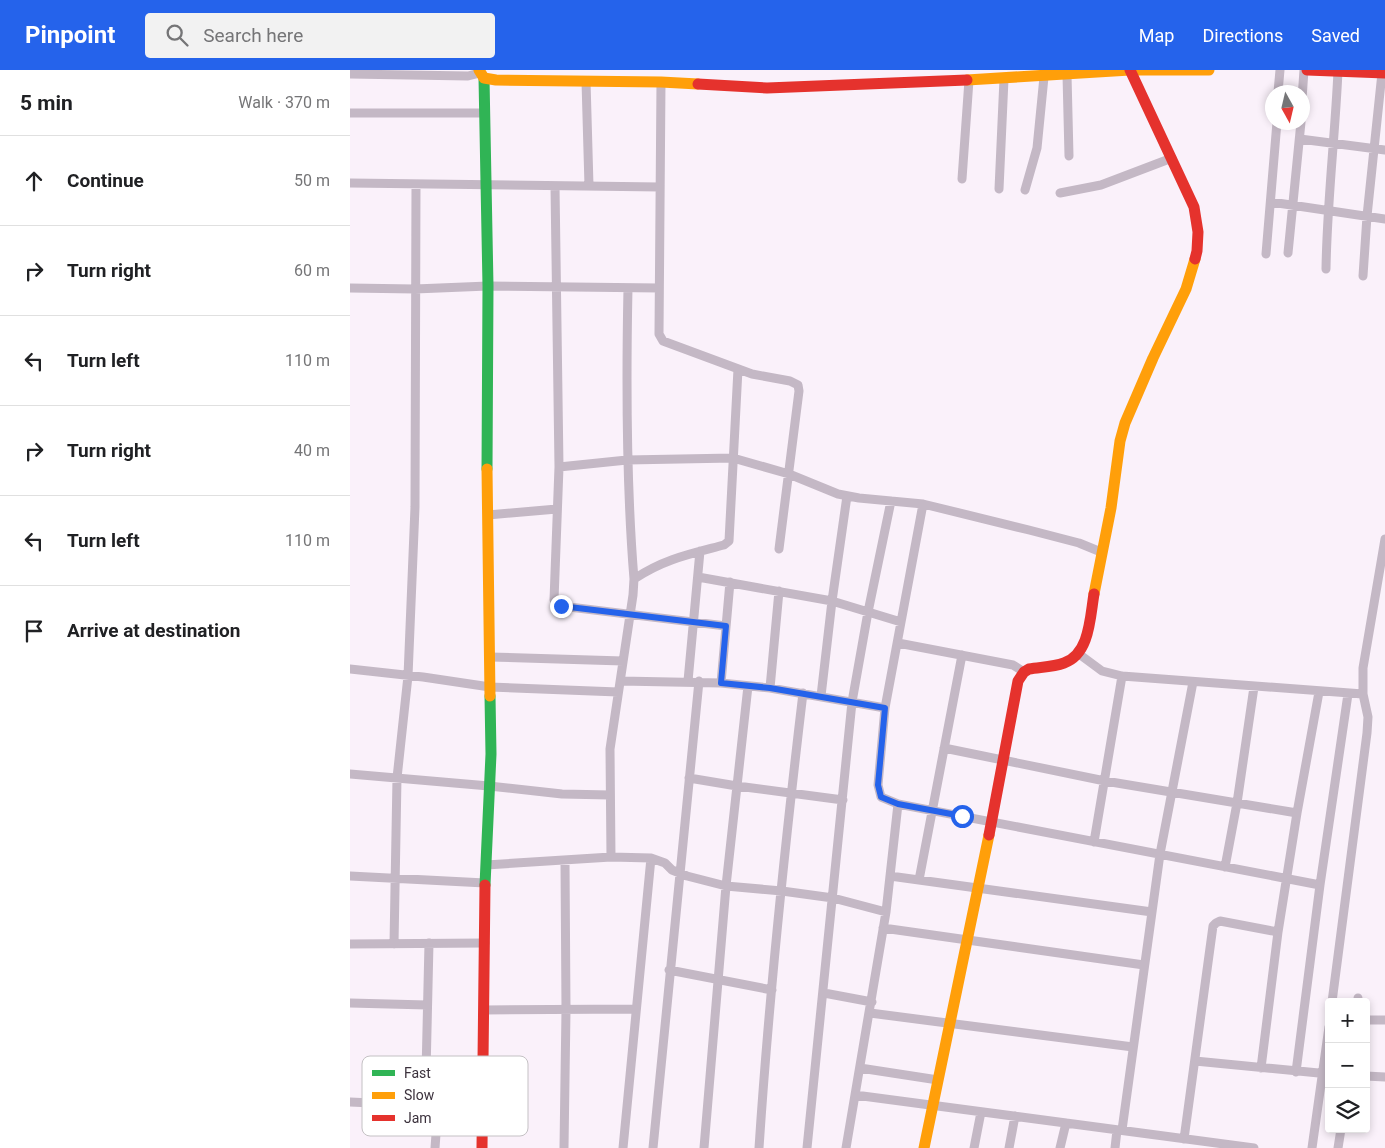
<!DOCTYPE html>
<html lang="en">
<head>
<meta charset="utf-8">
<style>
	body { margin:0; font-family:Roboto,sans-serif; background:#f2f2f2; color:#202124 }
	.controls { position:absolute; right:15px; bottom:15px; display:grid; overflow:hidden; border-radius:5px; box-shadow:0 2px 8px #0003 }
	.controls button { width:45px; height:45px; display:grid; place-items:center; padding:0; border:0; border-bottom:1px solid #e0e0e0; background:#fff; color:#202124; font:25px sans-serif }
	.compass { position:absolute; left:915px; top:15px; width:45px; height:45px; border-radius:50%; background:#fff; box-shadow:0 2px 8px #0003; rotate:172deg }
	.stop { position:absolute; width:15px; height:15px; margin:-11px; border:4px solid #2563eb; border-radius:50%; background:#fff }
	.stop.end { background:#2563eb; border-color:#fff; box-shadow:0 1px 5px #0008 }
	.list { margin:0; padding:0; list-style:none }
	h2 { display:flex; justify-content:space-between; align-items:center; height:65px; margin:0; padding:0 20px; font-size:21px }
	h2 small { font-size:16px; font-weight:400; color:#757577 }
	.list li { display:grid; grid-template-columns:32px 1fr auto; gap:15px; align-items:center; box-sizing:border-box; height:90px; padding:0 20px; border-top:1px solid #e0e0e0 }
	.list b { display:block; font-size:19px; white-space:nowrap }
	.list em { font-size:16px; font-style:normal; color:#757577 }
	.icon { flex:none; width:28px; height:28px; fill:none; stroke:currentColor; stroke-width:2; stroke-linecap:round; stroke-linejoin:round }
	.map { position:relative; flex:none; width:1035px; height:1078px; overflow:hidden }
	header { display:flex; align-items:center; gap:30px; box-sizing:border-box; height:70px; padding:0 25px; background:#2563eb; color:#fff }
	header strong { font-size:24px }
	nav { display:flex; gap:28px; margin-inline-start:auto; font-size:18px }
	.search { width:350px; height:45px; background:#f2f2f2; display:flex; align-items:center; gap:12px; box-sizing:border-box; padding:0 18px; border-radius:5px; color:#757577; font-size:19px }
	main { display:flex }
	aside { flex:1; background:#fff }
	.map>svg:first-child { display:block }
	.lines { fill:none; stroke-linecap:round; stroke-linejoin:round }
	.street { stroke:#c4b8c5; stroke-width:9 }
	.fast { stroke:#30b455; stroke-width:11 }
	.slow { stroke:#ff9f0a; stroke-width:11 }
	.jam { stroke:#e5322d; stroke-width:11 }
	.route { stroke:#2563eb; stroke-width:6 }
	.key { fill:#fff; stroke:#c4c1c4; stroke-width:1 }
	.key-label { font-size:14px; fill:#3b313c }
</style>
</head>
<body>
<header>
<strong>Pinpoint</strong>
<div class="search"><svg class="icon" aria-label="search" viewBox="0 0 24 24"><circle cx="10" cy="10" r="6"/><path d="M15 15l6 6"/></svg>Search here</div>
<nav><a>Map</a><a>Directions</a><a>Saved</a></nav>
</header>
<main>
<aside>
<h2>5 min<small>Walk · 370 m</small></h2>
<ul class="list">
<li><svg class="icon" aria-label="ahead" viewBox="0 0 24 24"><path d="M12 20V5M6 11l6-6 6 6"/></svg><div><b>Continue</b></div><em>50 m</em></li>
<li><svg class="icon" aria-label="right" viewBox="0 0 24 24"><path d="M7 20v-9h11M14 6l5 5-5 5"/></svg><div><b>Turn right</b></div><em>60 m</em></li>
<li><svg class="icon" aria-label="left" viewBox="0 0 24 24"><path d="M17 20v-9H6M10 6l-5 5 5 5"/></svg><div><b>Turn left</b></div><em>110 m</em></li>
<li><svg class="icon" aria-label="right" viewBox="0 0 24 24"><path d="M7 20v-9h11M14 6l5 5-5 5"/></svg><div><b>Turn right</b></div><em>40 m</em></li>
<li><svg class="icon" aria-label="left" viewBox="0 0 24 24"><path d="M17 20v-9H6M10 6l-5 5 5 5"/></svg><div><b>Turn left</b></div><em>110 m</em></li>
<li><svg class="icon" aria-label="arrive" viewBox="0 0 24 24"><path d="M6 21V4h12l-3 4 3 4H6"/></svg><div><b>Arrive at destination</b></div></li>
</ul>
</aside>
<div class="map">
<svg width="1035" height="1078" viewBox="0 0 1035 1078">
	<rect width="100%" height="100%" fill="#faf1fa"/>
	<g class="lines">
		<path class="street" d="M0,4L118,6L130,3
			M717,5L719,86
			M236,11L239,116
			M311,12L309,264L313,271L402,304L440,311L448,315L449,321L429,479
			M928,22L930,0
			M952,29L954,0
			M0,43H134
			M950,69L1035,80
			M612,109L619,10
			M0,113L310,117
			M205,116L209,397L204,530L211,536L376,556
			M649,119L654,9
			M675,120L687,78L694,7
			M710,123L751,115L822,88
			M921,132L1035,149
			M938,183L951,52
			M916,184L927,52
			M976,199C977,133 985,67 988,1
			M1013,206L1017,146L1032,3
			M0,218L65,219L138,216L309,218
			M209,397L277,390L383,388L439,404L488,424L509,428L573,434L679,460L729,473L751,482
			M573,434L535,638L528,715L531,727L548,734L970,815
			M138,445L207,439
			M348,507L482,531L551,552
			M284,509C314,489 340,484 374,475L379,471L388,299
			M548,573L663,595L674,602
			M729,584L752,601L772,606L1013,624
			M140,587L273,591
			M0,599L73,607L140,617L268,622
			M271,611L371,613L420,618L535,638
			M338,611L350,481
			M371,613L380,512
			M420,618L429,521
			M471,626L482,531L497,426
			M594,678L755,711L947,743
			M0,704L139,716L212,724L260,725
			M339,708L387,716L493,730
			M744,772L772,606
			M261,787L260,679L283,525L284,509C276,412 276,315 278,218
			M136,795L261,787L301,788L315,793L322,800L337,806L376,816L432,821L483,828L536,842
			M875,797L887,733L904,617
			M0,806L135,813
			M540,806L802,842
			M569,810L612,585
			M533,858L794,895
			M0,874L135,873
			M44,874L47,708L58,606L65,437L66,114
			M319,900L422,920
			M474,923L522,932
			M982,932L1017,663L1018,647L1013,624V598L1035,469
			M1008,932V928
			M0,933L77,935
			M134,940L286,939
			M520,943L783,977
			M1016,950H1035
			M845,991L979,1004
			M510,998L588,1010
			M911,998L928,862L947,743L969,622
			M946,1002L970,815L998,624
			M76,1003L79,873
			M1016,1006L1035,1007
			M505,1025L904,1078
			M0,1032L131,1038
			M772,1060L810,784L843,612
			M834,1069L863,856L866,853L870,851L928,862
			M85,1078L88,1036
			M214,1078L216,940L215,791
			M273,1078L301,788
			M303,1078L349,611
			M354,1078L376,816L398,616
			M409,1078C419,926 435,774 453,623
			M457,1078L502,632L518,542L541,431
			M496,1078L536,842L548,734
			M624,1078L631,1042
			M659,1078L665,1046
			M710,1078L716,1053
			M765,1078L767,1060
			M962,1078L979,957
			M988,1078L991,1059"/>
		<path class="fast" d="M134,8L138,216L137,399
			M135,815L141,684L140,626"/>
		<path class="slow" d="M129,0L134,8L146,10L311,12L348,14
			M617,10L780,0H859
			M137,399L140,626
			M744,524L761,438L770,371L775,353L803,288L836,219L845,189
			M574,1078L639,765"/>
		<path class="jam" d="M780,0L844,137L848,162L847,181L845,189
			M957,0L1035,3
			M348,14L417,18L617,10
			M639,765L668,611L674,602L679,599C691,597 703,597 714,593C740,584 740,547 744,524
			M132,1078L135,815"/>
	</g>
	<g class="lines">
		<path class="route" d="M211,536L376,556L371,613L420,618L535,638L528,715L531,727L548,734L612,746"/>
	</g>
	<rect x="12" y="986" width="166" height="80" rx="8" class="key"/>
	<rect x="22" y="1000" width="23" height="6" fill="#30b455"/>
	<rect x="22" y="1022" width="23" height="7" fill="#ff9f0a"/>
	<rect x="22" y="1045" width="23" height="6" fill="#e5322d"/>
	<g class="key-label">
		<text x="54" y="1008">Fast</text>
		<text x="54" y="1030">Slow</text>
		<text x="54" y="1053">Jam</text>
	</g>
</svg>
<div class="controls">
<button>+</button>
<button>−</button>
<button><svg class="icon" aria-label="layers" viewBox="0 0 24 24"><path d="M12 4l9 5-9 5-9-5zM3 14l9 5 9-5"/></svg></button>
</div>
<svg class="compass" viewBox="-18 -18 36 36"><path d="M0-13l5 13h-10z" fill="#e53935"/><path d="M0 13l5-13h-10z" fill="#757577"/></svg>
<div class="stop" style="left:612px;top:746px"></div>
<div class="stop end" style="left:211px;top:536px"></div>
</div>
</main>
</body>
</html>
